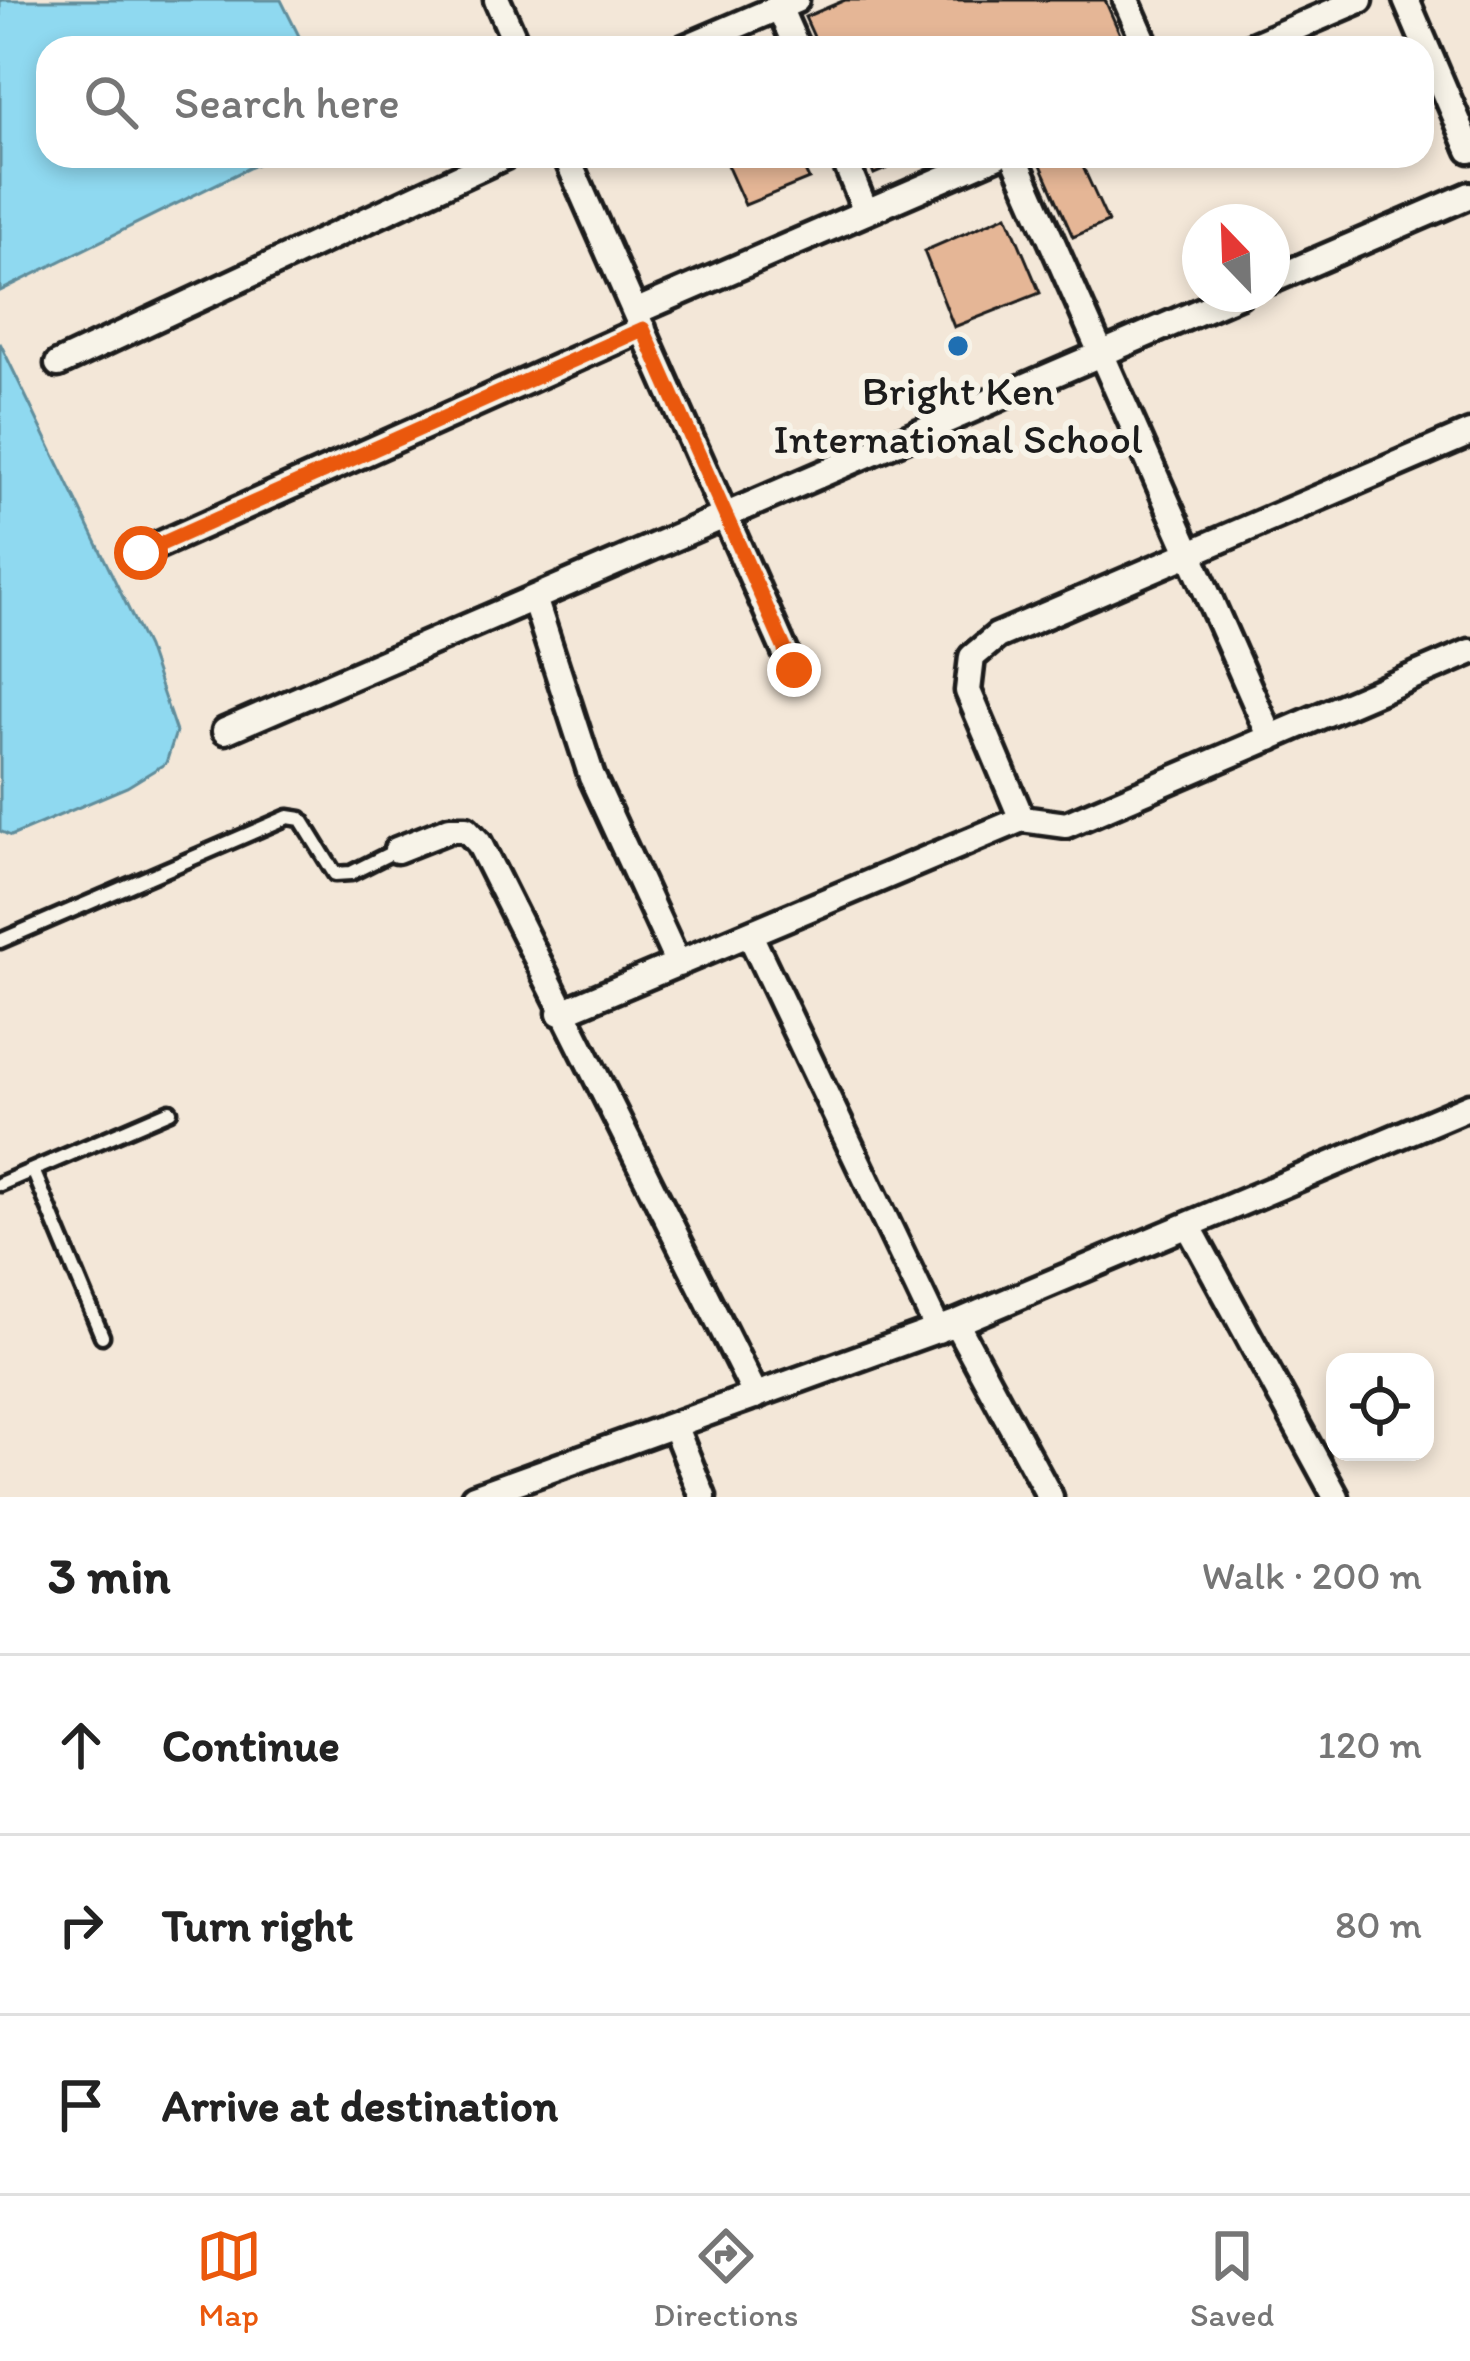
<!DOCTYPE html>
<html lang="en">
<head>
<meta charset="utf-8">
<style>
	body { margin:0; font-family:Itim,sans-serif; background:#f6f6f6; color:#222 }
	.controls { position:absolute; right:36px; bottom:36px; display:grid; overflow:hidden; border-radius:24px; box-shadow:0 6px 18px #0003 }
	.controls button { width:108px; height:108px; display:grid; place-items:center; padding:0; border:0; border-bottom:3px solid #e0e0e0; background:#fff; color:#222; font:60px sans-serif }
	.compass { position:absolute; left:1182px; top:204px; width:108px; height:108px; border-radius:50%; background:#fff; box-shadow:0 6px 18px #0003; rotate:337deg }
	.stop { position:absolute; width:36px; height:36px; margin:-27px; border:9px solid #ea580c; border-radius:50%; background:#fff }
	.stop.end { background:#ea580c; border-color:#fff; box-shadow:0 3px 12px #0008 }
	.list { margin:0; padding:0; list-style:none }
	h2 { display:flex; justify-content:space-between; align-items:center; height:156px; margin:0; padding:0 48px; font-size:51px }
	h2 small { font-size:39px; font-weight:400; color:#767676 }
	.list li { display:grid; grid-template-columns:78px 1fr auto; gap:36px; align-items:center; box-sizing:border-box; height:180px; padding:0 48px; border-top:3px solid #e0e0e0 }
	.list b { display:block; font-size:45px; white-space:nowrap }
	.list em { font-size:39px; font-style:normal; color:#767676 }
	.icon { flex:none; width:66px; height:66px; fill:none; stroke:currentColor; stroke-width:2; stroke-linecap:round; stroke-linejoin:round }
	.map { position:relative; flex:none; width:1470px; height:1497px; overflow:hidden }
	.search { position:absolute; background:#fff; box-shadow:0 6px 18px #0003; left:36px; right:36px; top:36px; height:132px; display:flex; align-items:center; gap:30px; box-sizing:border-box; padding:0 42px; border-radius:36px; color:#767676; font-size:45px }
	.sheet { height:696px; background:#fff }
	nav { display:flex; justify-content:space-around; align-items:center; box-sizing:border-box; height:168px; border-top:3px solid #e0e0e0; background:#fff; font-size:33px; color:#767676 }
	nav a { display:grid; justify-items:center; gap:6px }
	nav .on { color:#ea580c }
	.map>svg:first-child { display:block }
	.water { fill:#8fd9f0; stroke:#618d9b; stroke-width:3 }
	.building { fill:#e5b696; stroke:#1c1c1c; stroke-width:3 }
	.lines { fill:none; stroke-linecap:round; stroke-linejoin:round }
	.service-casing { stroke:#1c1c1c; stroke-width:21 }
	.minor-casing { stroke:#1c1c1c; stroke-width:33 }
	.service { stroke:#f7f3e8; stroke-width:12 }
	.minor { stroke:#f7f3e8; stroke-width:24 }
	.route { stroke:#ea580c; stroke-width:15 }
	.poi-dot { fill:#1f6fb2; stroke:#f7f3e8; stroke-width:4.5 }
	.labels { text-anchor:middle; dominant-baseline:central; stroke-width:12; stroke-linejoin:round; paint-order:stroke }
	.poi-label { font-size:42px; fill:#1c1c1c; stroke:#f7f3e8 }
</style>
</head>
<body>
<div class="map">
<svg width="1470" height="1497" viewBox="0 0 1470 1497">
	<rect width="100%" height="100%" fill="#f3e7d8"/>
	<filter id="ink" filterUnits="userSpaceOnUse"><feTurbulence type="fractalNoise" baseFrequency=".00833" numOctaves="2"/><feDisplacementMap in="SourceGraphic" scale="24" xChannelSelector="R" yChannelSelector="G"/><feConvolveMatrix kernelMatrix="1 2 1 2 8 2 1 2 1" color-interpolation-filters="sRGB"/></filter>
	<g filter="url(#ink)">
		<path class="water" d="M0,0H281L305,48H48V156H273L0,291Z
			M0,343L147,647L176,732L166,763L127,787L11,836L0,831Z"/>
		<path class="building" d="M845,0H1105L1126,48H819L805,17Z
			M723,156H798L809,179L745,205Z
			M866,156H916L874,174Z
			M1078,156L1108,222L1073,237L1038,158Z
			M1007,215L1040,293L954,327L924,251Z"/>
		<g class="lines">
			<g class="service-casing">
				<path id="service" d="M0,941L288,817L301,819L335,874L351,873L397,850
					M33,1170L102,1336
					M0,1184L170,1111"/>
			</g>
			<g class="minor-casing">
				<path id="minor" d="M497,0L518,48
					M1126,0L1147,48
					M1406,0L1470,150
					M779,7L797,48
					M684,48L796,0
					M1248,48L1360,0
					M566,156L793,670
					M843,156L866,212
					M1014,156L1271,738
					M1272,280L1470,195
					M635,312L996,156
					M58,364L505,156
					M141,553L643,329
					M534,598L592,777L678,964
					M225,731L1240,294
					M1022,819L968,691L972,657L997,636L1470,433
					M397,850L450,829H466L479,843L756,1396
					M750,935L938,1330
					M560,1013L1022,819L1066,825L1470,652
					M1189,1227L1336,1497
					M956,1323L1050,1497
					M674,1425L703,1497
					M474,1497L956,1323L1470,1106"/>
			</g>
			<use href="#service" class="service"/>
			<use href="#minor" class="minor"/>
		</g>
	</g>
	<g class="lines" filter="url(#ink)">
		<path class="route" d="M141,553L643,329L794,670"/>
	</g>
	<circle class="poi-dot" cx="958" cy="346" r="12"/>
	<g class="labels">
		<g class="poi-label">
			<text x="958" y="390">Bright Ken<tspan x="958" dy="48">International School</tspan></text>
		</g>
	</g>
</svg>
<div class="controls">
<button><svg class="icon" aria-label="locate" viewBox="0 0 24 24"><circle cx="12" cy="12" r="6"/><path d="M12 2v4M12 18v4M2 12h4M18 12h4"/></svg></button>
</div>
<svg class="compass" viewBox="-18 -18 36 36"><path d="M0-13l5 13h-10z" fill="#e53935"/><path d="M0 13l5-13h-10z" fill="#767676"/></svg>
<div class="stop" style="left:141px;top:553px"></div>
<div class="stop end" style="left:794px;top:670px"></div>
<div class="search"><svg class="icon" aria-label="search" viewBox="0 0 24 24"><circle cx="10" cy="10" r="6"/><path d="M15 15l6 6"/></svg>Search here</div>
</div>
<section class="sheet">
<h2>3 min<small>Walk · 200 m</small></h2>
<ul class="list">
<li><svg class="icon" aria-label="ahead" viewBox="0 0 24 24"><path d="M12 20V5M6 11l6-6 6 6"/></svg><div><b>Continue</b></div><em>120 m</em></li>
<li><svg class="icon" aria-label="right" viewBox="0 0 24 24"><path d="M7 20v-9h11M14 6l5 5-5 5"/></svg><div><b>Turn right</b></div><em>80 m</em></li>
<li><svg class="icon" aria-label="arrive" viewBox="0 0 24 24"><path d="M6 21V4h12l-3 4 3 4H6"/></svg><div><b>Arrive at destination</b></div></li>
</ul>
</section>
<nav>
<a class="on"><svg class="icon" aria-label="map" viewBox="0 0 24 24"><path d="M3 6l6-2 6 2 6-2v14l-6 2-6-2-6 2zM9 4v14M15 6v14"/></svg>Map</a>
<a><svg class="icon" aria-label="directions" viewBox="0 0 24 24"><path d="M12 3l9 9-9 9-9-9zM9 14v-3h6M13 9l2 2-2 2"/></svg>Directions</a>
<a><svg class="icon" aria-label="saved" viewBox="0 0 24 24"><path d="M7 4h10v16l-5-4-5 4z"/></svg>Saved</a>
</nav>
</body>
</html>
